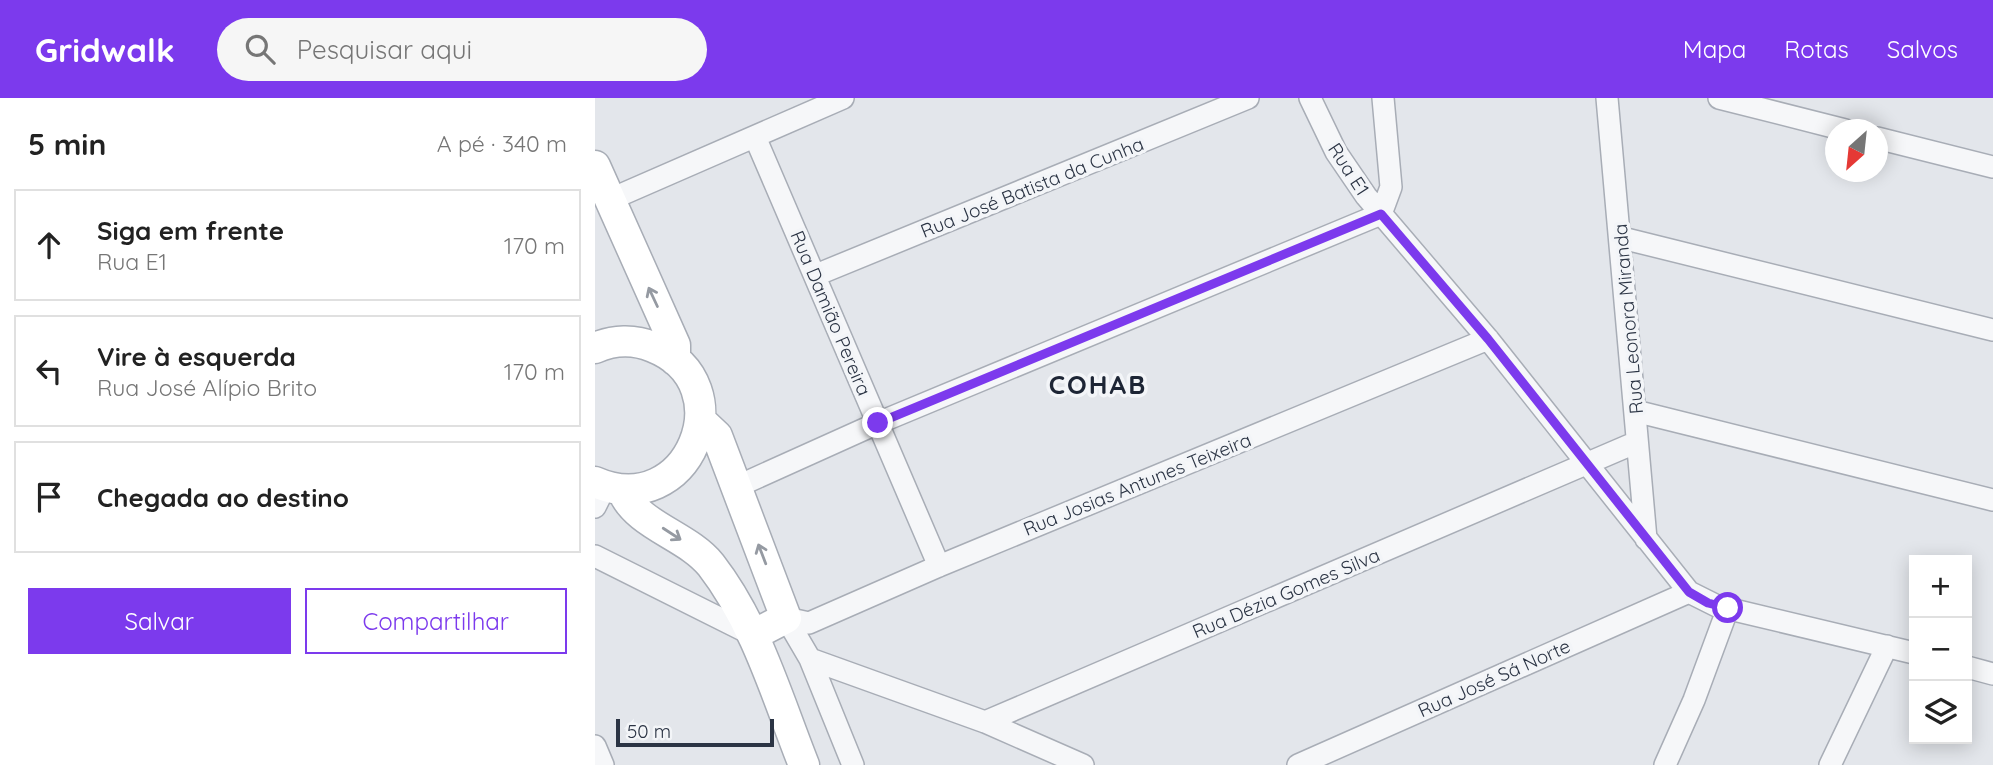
<!DOCTYPE html>
<html lang="pt">
<head>
<meta charset="utf-8">
<style>
	body { margin:0; font-family:Quicksand,sans-serif; background:#f6f6f6; color:#222 }
	.controls { position:absolute; right:21px; bottom:21px; display:grid; overflow:hidden; border-radius:0px; box-shadow:0 4px 18px #0003 }
	.controls button { width:63px; height:63px; display:grid; place-items:center; padding:0; border:0; border-bottom:2px solid #e0e0e0; background:#fff; color:#222; font:35px sans-serif }
	.compass { position:absolute; left:1230px; top:21px; width:63px; height:63px; border-radius:50%; background:#fff; box-shadow:0 4px 18px #0003; rotate:207deg }
	.scale { position:absolute; left:21px; bottom:18px; width:158px; box-sizing:border-box; padding-left:7px; border:4px solid #2b3444; border-top:0; font-size:19px; line-height:24px; white-space:nowrap; color:#2b3444; -webkit-text-stroke:5px #f3f5f8; paint-order:stroke }
	.stop { position:absolute; width:21px; height:21px; margin:-16px; border:5px solid #7c3aed; border-radius:50%; background:#fff }
	.stop.end { background:#7c3aed; border-color:#fff; box-shadow:0 2px 7px #0008 }
	.list { margin:0; padding:0; list-style:none }
	h2 { display:flex; justify-content:space-between; align-items:center; height:91px; margin:0; padding:0 28px; font-size:30px }
	h2 small { font-size:23px; font-weight:400; color:#767676 }
	.list li { display:grid; grid-template-columns:46px 1fr auto; gap:21px; align-items:center; box-sizing:border-box; height:112px; margin:0 14px 14px; padding:0 14px; border:2px solid #e0e0e0; border-radius:0px }
	.list b { display:block; font-size:26px; white-space:nowrap }
	.list p { margin:0; font-size:23px; white-space:nowrap; color:#767676 }
	.list em { font-size:23px; font-style:normal; color:#767676 }
	.actions { display:flex; gap:14px; padding:21px 28px }
	.actions a { flex:1; padding:16px 0; border:2px solid #7c3aed; border-radius:0px; text-align:center; font-size:24px; color:#7c3aed }
	.actions .main { background:#7c3aed; color:#fff }
	.icon { flex:none; width:38px; height:38px; fill:none; stroke:currentColor; stroke-width:2; stroke-linecap:round; stroke-linejoin:round }
	.map { position:relative; flex:none; width:1398px; height:667px; overflow:hidden }
	header { display:flex; align-items:center; gap:42px; box-sizing:border-box; height:98px; padding:0 35px; background:#7c3aed; color:#fff }
	header strong { font-size:33px }
	nav { display:flex; gap:38px; margin-inline-start:auto; font-size:24px }
	.search { width:490px; height:63px; background:#f6f6f6; display:flex; align-items:center; gap:18px; box-sizing:border-box; padding:0 24px; border-radius:38px; color:#767676; font-size:26px }
	main { display:flex }
	aside { flex:1; background:#fff }
	.map>svg:first-child { display:block }
	.lines { fill:none; stroke-linecap:round; stroke-linejoin:round }
	.street-casing { stroke:#a8adb6; stroke-width:24 }
	.secondary-casing { stroke:#a8adb6; stroke-width:33 }
	.street { stroke:#f6f7f9; stroke-width:21 }
	.secondary { stroke:#fff; stroke-width:30 }
	.oneway { stroke:#959aa2 }
	.route { stroke:#7c3aed; stroke-width:9 }
	.labels { text-anchor:middle; dominant-baseline:central; stroke-width:7; stroke-linejoin:round; paint-order:stroke }
	.street-label { font-size:19px; fill:#2b3444; stroke:#f3f5f8 }
	.district-label { font-size:26px; font-weight:bold; letter-spacing:2px; fill:#1d2535; stroke:#f3f5f8 }
</style>
</head>
<body>
<header>
<strong>Gridwalk</strong>
<div class="search"><svg class="icon" aria-label="search" viewBox="0 0 24 24"><circle cx="10" cy="10" r="6"/><path d="M15 15l6 6"/></svg>Pesquisar aqui</div>
<nav><a>Mapa</a><a>Rotas</a><a>Salvos</a></nav>
</header>
<main>
<aside>
<h2>5 min<small>A pé · 340 m</small></h2>
<ul class="list">
<li><svg class="icon" aria-label="ahead" viewBox="0 0 24 24"><path d="M12 20V5M6 11l6-6 6 6"/></svg><div><b>Siga em frente</b><p>Rua E1</p></div><em>170 m</em></li>
<li><svg class="icon" aria-label="left" viewBox="0 0 24 24"><path d="M17 20v-9H6M10 6l-5 5 5 5"/></svg><div><b>Vire à esquerda</b><p>Rua José Alípio Brito</p></div><em>170 m</em></li>
<li><svg class="icon" aria-label="arrive" viewBox="0 0 24 24"><path d="M6 21V4h12l-3 4 3 4H6"/></svg><div><b>Chegada ao destino</b></div></li>
</ul>
<div class="actions"><a class="main">Salvar</a><a>Compartilhar</a></div>
</aside>
<div class="map">
<svg width="1398" height="667" viewBox="0 0 1398 667">
	<rect width="100%" height="100%" fill="#e3e6eb"/>
	<g class="lines">
		<g class="street-casing">
			<path id="street" d="M715,0L741,54L771,98L893,241L1094,494L1122,508L1319,555
				M1012,0L1051,441
				M1124,0L1250,32
				M160,39L344,468
				M1282,40L1398,69
				M14,102L248,0
				M1027,140L1398,232
				M221,177L653,0
				M1040,313L1398,402
				M141,389L283,325L786,116L796,89L788,0
				M0,409L10,389
				M0,458L158,537
				M191,520L214,525L344,468L893,241
				M191,520L215,561L258,667
				M215,561L390,624L488,667
				M1372,569L1398,576
				M390,624L1042,344
				M0,648L8,667
				M703,667L1094,494
				M1070,667L1099,602L1133,510
				M1235,667L1292,548"/>
		</g>
		<g class="secondary-casing">
			<path id="secondary" d="M0,68L80,247V262
				M0,250C18,242 39,241 58,249C151,286 93,425 0,384
				M105,322L122,338L191,520L158,537
				M27,392C42,428 92,437 116,467C161,525 182,599 209,667"/>
		</g>
		<use href="#street" class="street"/>
		<use href="#secondary" class="secondary"/>
	</g>
	<defs><path id="oneway-shaft" d="M-6 0H5M1.5-3L5.5 0L1.5 3" fill="none" stroke-width="1.6" stroke-linecap="round" stroke-linejoin="round" transform="scale(1.75)"/></defs>
	<g class="oneway">
		<use href="#oneway-shaft" transform="translate(58 199) rotate(-115)"/>
		<use href="#oneway-shaft" transform="translate(77 436) rotate(33)"/>
		<use href="#oneway-shaft" transform="translate(167 456) rotate(-111)"/>
	</g>
	<g class="lines">
		<path class="route" d="M283,325L786,116L893,241L1094,494L1113,505L1133,510"/>
	</g>
	<g class="labels">
		<g class="street-label">
			<text transform="translate(754 71) rotate(57)">Rua E1</text>
			<text transform="translate(437 89) rotate(-22)">Rua José Batista da Cunha</text>
			<text transform="translate(236 215) rotate(67)">Rua Damião Pereira</text>
			<text transform="translate(1033 221) rotate(-95)">Rua Leonora Miranda</text>
			<text transform="translate(542 386) rotate(-22)">Rua Josias Antunes Teixeira</text>
			<text transform="translate(691 495) rotate(-23)">Rua Dézia Gomes Silva</text>
			<text transform="translate(899 580) rotate(-24)">Rua José Sá Norte</text>
		</g>
		<g class="district-label">
			<text x="503" y="286">COHAB</text>
		</g>
	</g>
</svg>
<div class="controls">
<button>+</button>
<button>−</button>
<button><svg class="icon" aria-label="layers" viewBox="0 0 24 24"><path d="M12 4l9 5-9 5-9-5zM3 14l9 5 9-5"/></svg></button>
</div>
<svg class="compass" viewBox="-18 -18 36 36"><path d="M0-13l5 13h-10z" fill="#e53935"/><path d="M0 13l5-13h-10z" fill="#767676"/></svg>
<div class="scale">50 m</div>
<div class="stop" style="left:1133px;top:510px"></div>
<div class="stop end" style="left:283px;top:325px"></div>
</div>
</main>
</body>
</html>
